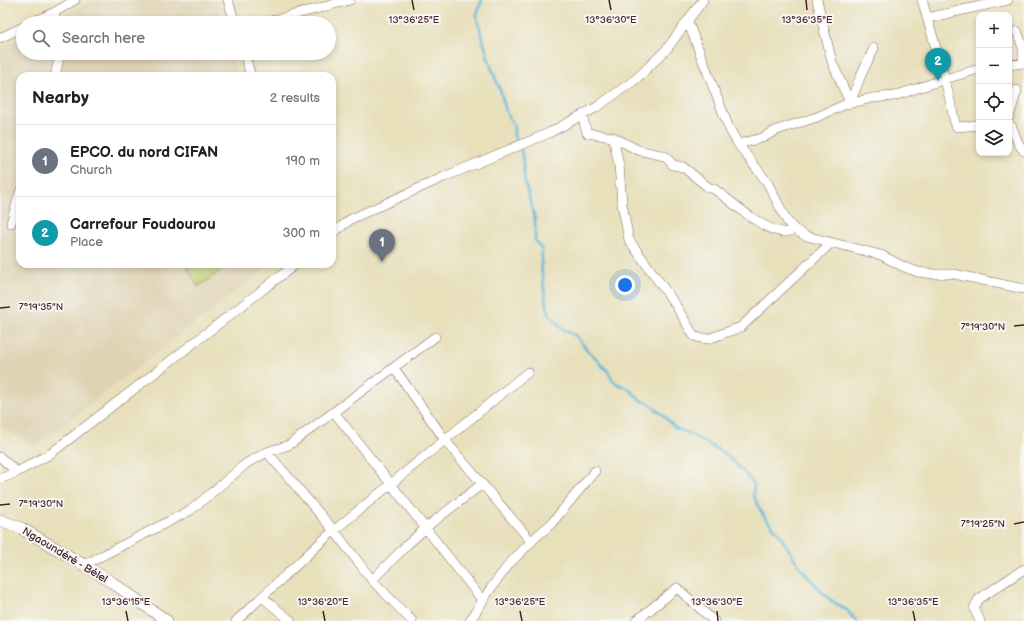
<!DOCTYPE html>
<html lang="en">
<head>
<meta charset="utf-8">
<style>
	body { margin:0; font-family:"Balsamiq Sans",sans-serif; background:#f6f6f6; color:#222 }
	.controls { position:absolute; right:12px; top:12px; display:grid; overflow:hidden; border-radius:8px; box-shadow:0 2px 6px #0003 }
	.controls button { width:36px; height:36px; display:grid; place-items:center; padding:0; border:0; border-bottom:1px solid #e0e0e0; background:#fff; color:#222; font:20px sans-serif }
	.you { position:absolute; left:625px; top:285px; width:14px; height:14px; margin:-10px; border:3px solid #fff; border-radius:50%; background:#1a73e8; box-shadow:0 0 0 6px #1a73e833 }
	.badge { display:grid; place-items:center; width:26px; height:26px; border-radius:50%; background:#d1495b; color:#fff; font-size:13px; font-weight:700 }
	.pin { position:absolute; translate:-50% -33px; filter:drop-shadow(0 1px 2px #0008) }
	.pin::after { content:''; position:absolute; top:21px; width:14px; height:12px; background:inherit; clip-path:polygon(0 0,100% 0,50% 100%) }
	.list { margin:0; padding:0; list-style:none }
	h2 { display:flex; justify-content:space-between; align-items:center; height:52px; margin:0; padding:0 16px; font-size:17px }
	h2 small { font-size:13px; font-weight:400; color:#767676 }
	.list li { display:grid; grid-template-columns:26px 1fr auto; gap:12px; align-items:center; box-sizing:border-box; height:72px; padding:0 16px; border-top:1px solid #e0e0e0 }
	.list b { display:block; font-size:15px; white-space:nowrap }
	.list p { margin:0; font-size:13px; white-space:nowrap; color:#767676 }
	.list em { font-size:13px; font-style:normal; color:#767676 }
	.icon { flex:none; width:22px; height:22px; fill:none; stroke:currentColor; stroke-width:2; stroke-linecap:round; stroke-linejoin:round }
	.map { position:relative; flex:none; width:1024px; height:621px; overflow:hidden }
	.search { position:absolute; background:#fff; box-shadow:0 2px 6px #0003; left:16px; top:16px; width:320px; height:44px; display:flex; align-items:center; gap:10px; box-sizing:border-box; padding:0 14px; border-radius:22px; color:#767676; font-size:15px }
	.panel { position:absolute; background:#fff; box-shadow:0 2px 6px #0003; left:16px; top:72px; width:320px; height:196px; border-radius:12px }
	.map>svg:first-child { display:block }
	.built { fill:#e0d3b4 }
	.green { fill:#bfcd6f; stroke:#84764d }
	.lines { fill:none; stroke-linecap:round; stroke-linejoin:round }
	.stream { stroke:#5cb5da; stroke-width:2.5 }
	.minor-casing { stroke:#81635d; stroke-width:10 }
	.major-casing { stroke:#81635d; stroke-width:12 }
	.minor { stroke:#fff; stroke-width:9 }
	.major { stroke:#fff; stroke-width:11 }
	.ticks { fill:none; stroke:#4a1f2b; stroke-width:1.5 }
	.labels { text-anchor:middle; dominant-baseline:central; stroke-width:4; stroke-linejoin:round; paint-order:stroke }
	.street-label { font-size:11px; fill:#4a1f2b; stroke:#f6f6f2 }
	.ticks-label { font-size:10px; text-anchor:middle; fill:#4a1f2b; stroke:#f6f6f2; stroke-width:4; stroke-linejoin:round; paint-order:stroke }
</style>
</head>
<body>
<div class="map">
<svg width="1024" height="621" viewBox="0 0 1024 621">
	<rect width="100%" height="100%" fill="#f6f6f2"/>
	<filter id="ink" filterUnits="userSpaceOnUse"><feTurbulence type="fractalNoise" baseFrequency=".025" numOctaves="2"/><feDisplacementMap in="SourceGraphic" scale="8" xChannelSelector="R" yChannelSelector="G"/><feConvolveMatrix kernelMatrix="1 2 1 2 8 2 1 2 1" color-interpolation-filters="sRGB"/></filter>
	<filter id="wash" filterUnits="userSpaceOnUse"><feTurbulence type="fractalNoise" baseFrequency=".012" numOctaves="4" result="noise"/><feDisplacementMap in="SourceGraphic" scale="16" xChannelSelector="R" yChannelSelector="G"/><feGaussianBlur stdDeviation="0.9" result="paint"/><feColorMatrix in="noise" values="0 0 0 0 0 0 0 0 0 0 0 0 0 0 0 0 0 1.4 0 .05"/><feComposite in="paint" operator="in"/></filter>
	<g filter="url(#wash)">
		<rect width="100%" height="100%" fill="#e8e0bb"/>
		<path class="built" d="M94,0H217L223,23H48Z
			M23,36V53H231L237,76H20V264H272L35,447L0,426V48Z"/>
		<path class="green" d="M185,264H230L198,287Z"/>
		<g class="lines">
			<path class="stream" d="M482,0L477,14V19L490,64L501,93L506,112L514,126V136L520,145L522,155L525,183L535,219V240L542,250L541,266L546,303L550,315L561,328L576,336L588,351L598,360L600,364L608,371L614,382L629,389L641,401L647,402L663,415L675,428L688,433L724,453L741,469L754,484L753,494L759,508L766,519L777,531L800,567L822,592L832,601L847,610L856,621"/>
		</g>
	</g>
	<g filter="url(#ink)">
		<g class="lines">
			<g class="minor-casing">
				<path id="minor" d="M228,0L235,23
					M817,0L832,62L850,103L861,75L874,48
					M922,0L945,79L955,123L957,127L979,125
					M927,18L1008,0
					M688,22L729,128L738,144L767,182L787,221L794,229L806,236L881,255L904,267L918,272L933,274H954L1024,289
					M31,23L55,12L75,0
					M55,23V12
					M263,23L350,0
					M0,38L23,27
					M244,53L251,76
					M1009,65L1023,63V48L1017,31
					M55,76L60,53
					M582,115L587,133L613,137L619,165L622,204L629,240L675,304L694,336L700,338L708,339L741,327L831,243
					M1009,117L1017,90
					M1009,124L1012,127L1018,143L1024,151
					M613,137L638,150L665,156L673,165L683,167L708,187L714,189C733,202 759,228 782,232C787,233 791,231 794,229
					M738,144L762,138L777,130L817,117L844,105L872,98L894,96L945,79L979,69
					M11,223L20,192
					M332,234L351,219L444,177L549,133L597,107L636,79L666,50L703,0
					M394,368L448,444L531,541
					M334,412L483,601
					M267,452L336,533L372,580L412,621
					M0,457L17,472
					M0,479L17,472L50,454L296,264
					M84,565L191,510L247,463L267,452L289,445L435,337
					M372,580L407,545L429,525L482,484
					M262,597L291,621
					M236,621L332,532L528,372
					M470,621L491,588L510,563L537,536L551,524L595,471
					M636,621L677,588L714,621
					M980,621L974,608L979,599L1024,569"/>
			</g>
			<g class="major-casing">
				<path id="major" d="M0,520L21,528L84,565L113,583L167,621"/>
			</g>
			<use href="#minor" class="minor"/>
			<use href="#major" class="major"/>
		</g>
	</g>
	<path class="ticks" d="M412,0L414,10M609,0L611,10M806,0L807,10M0,308L10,307M1014,326L1024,325M0,505L10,504M1014,524L1024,522M126,611L128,621M323,611L325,621M520,611L522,621M717,611L718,621M913,611L915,621"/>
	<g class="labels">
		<g class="street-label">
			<text transform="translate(65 555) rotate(31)">Ngaoundéré - Bélel</text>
		</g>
	</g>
	<g class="ticks-label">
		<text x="414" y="23">13°36'25"E</text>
		<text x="611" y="23">13°36'30"E</text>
		<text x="807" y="23">13°36'35"E</text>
		<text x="41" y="310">7°19'35"N</text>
		<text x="983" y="330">7°19'30"N</text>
		<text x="41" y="507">7°19'30"N</text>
		<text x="983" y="527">7°19'25"N</text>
		<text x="126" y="605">13°36'15"E</text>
		<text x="323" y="605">13°36'20"E</text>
		<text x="520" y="605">13°36'25"E</text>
		<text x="717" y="605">13°36'30"E</text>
		<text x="913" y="605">13°36'35"E</text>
	</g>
</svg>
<div class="controls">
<button>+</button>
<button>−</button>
<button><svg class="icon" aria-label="locate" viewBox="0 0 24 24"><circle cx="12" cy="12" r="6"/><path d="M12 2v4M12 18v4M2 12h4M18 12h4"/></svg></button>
<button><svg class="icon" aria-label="layers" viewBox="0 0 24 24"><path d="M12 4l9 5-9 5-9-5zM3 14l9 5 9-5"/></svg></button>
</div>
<div class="you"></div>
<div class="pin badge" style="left:382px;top:262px;background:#6b7280">1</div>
<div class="pin badge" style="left:938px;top:81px;background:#0f9aa8">2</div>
<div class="search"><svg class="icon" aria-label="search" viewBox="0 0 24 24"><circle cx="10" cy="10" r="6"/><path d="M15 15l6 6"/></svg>Search here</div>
<section class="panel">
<h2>Nearby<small>2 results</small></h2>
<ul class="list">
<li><span class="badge" style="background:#6b7280">1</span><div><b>EPCO. du nord CIFAN</b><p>Church</p></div><em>190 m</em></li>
<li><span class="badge" style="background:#0f9aa8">2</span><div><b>Carrefour Foudourou</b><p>Place</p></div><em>300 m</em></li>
</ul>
</section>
</div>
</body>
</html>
